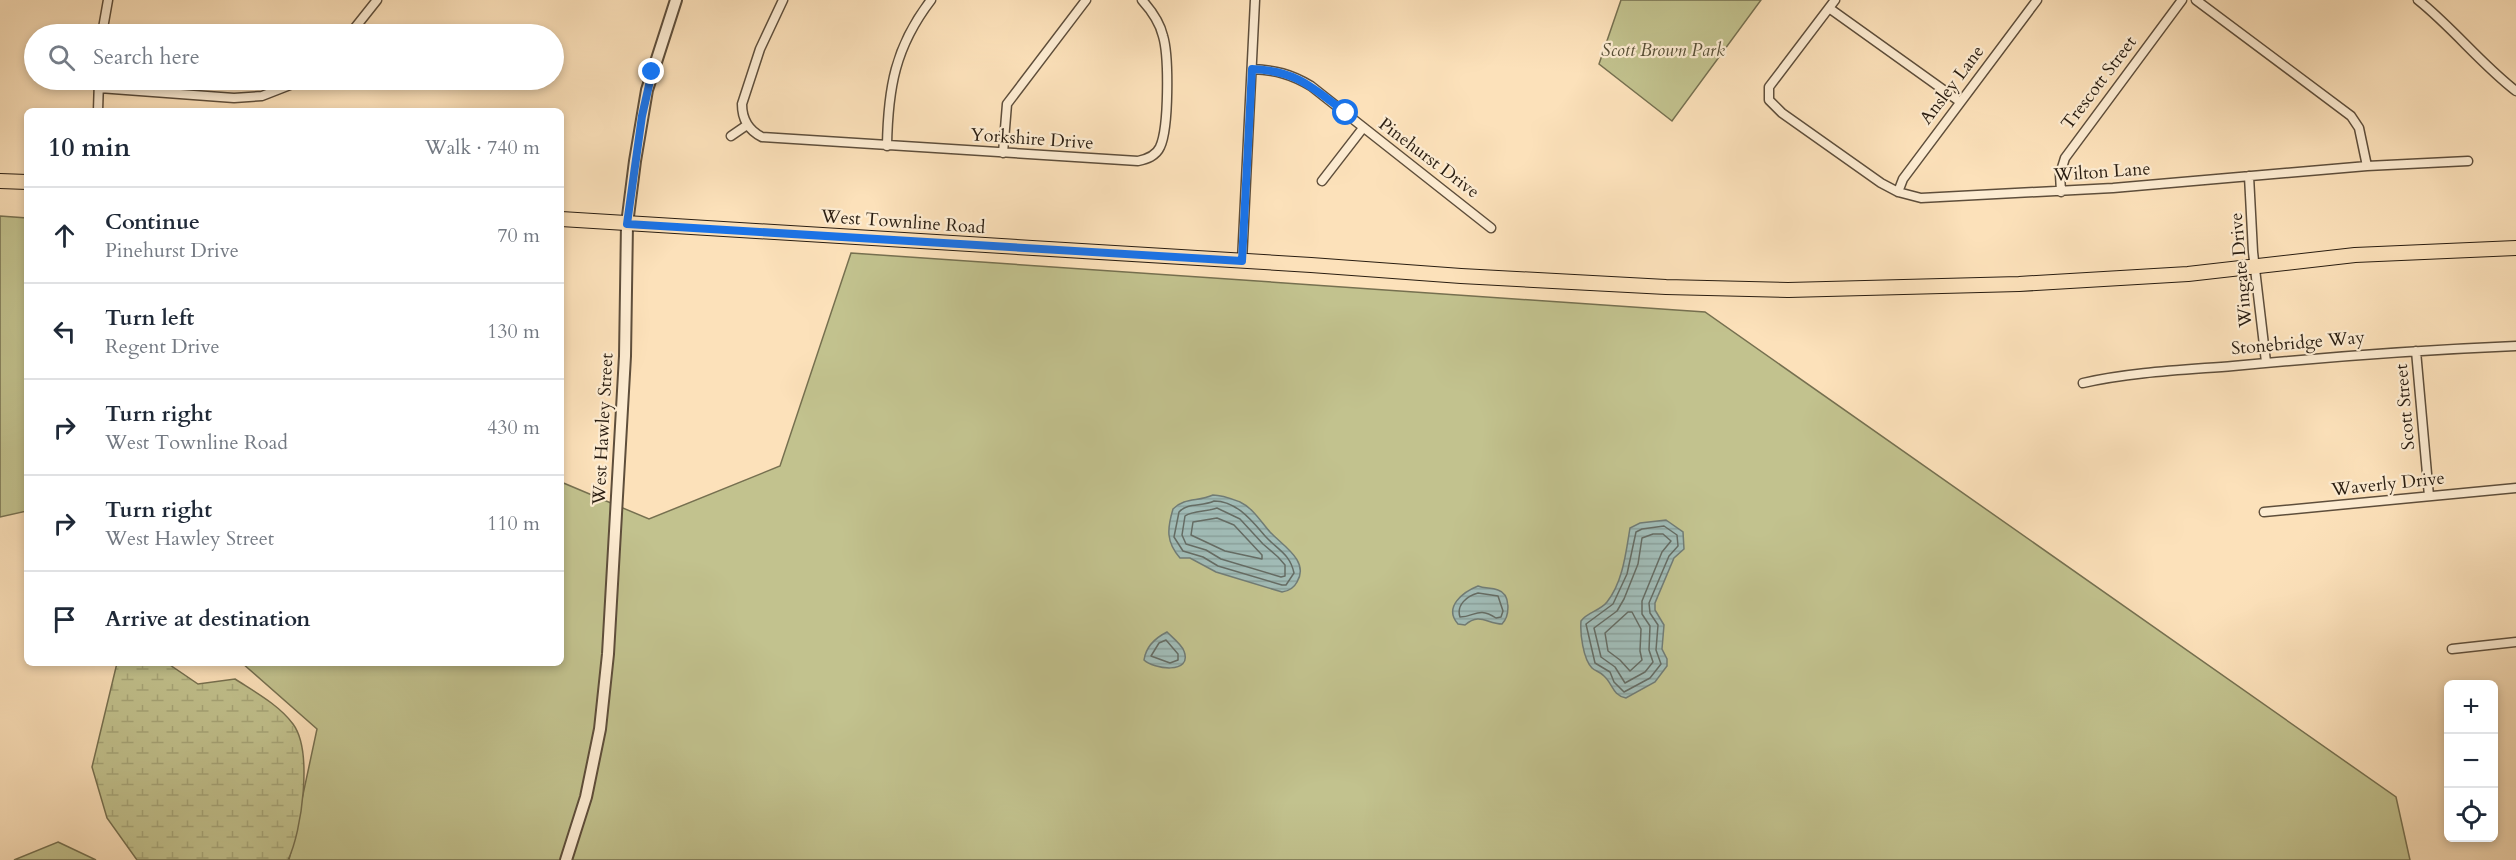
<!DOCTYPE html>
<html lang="en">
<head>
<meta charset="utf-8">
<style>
	body { margin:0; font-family:Cardo,serif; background:#f6f6f7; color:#1f2937 }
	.controls { position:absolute; right:18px; bottom:18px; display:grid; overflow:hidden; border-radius:9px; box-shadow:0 3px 9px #0003 }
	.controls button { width:54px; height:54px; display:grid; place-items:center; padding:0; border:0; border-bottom:2px solid #e0e1e3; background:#fff; color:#1f2937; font:30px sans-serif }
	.stop { position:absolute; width:18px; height:18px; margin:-14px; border:4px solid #1a73e8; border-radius:50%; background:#fff }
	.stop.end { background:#1a73e8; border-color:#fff; box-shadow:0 2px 6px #0008 }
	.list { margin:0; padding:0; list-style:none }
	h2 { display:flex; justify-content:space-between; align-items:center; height:78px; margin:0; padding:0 24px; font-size:26px }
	h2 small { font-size:20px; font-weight:400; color:#747a83 }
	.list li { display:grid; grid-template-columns:39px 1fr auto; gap:18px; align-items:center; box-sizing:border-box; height:96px; padding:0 24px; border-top:2px solid #e0e1e3 }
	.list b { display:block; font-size:22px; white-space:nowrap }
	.list p { margin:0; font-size:20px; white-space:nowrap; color:#747a83 }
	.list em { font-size:20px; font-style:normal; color:#747a83 }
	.icon { flex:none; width:33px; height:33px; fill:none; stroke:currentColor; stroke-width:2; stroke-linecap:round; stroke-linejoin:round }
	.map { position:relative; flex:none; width:2516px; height:860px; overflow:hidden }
	.search { position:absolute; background:#fff; box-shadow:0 3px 9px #0003; left:24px; top:24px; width:540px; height:66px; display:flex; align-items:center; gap:15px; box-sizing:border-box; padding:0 21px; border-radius:33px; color:#747a83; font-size:22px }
	.panel { position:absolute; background:#fff; box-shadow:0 3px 9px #0003; left:24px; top:108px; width:540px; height:558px; border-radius:9px }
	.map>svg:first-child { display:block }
	.green { fill:#c2c28e; stroke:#767050; stroke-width:1.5 }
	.wetland { fill:url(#wetland-marsh); stroke:#767050; stroke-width:1.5 }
	.water { fill:url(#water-rules); stroke:#717c75; stroke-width:1.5 }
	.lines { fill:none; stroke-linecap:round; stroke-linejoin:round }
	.shore { stroke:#656c64; stroke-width:1.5 }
	.minor-casing { stroke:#5e4e3b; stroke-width:11 }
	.tertiary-casing { stroke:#5e4e3b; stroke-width:14 }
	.primary-casing { stroke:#291d11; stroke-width:16 }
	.minor { stroke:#fdecd2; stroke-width:8 }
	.tertiary { stroke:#fdecd2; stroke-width:10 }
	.primary { stroke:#fce1ba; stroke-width:14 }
	.route { stroke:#1a73e8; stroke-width:8 }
	.labels { text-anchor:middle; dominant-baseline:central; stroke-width:4.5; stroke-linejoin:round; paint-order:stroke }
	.park-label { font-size:18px; font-style:italic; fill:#574f36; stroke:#fdecd2 }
	.street-label { font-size:18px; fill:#291d11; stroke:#fdecd2 }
</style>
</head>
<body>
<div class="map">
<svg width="2516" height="860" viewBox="0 0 2516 860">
	<defs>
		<pattern id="wetland-marsh" width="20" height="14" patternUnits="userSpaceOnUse" patternTransform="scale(1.5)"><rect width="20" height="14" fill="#c2c28e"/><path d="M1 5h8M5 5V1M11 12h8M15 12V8" fill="none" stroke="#a7a679"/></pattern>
		<pattern id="water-rules" width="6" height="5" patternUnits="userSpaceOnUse" patternTransform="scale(1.5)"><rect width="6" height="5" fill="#a1bcb7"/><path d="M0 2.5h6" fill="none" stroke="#8ba19c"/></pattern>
	</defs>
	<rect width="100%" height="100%" fill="#fce1ba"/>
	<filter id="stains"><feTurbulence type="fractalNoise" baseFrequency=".00333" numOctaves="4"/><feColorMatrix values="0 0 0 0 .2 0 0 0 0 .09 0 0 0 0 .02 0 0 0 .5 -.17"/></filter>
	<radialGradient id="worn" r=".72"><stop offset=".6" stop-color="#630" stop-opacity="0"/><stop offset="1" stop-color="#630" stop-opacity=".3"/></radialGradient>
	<path class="green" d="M1621,0H1761L1672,121L1599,64Z
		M0,216L27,218V511L0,517Z
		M851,253L1705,312L2396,797L2410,860H289L317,729L242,663H561V482L649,519L780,466Z
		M58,842L96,860H14Z"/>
	<path class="wetland" d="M117,663H167L198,684L235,679C255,692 279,705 293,724C313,751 302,831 288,860H137L107,818L92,767Z"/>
	<path class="water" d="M1213,495C1222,495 1232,499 1240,502C1253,508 1261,522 1270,532C1282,545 1310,561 1297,582C1294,588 1289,591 1282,592L1216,572L1190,558H1180C1166,542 1167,529 1173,509C1185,497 1198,502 1213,495Z
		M1666,520L1683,532L1684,549L1674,558L1655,603V610L1664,625L1662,649L1667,659V666L1655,682L1626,698C1612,695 1613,684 1604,676C1601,672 1595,671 1592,668C1583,659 1580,633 1581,621C1587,612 1600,611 1607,602C1623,582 1626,552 1630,528L1640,523Z
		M1478,586C1485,589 1491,587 1498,590C1511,594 1510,616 1502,624C1487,624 1480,612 1465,625L1458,624C1443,607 1463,592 1478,586Z
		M1167,632C1172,637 1182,645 1184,651C1193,675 1153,669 1144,660C1146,646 1155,638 1167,632Z"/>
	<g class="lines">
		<path class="shore" d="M1214,501C1237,501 1252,521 1266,537C1278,550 1290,554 1294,573L1286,585H1282L1218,566L1203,557L1183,551L1174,537L1179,512C1188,502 1202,507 1214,501Z
			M1217,508L1240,519L1263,544L1278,557L1285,565V576L1281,577L1221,559L1206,550L1186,544L1182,535L1185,516C1193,510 1207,512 1217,508Z
			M1217,518L1234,525L1262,555V559L1225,551L1191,535L1193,522Z
			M1664,526L1677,535L1678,546L1669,556L1649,603L1650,613L1658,625L1656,650L1661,664L1650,678L1624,692L1614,682L1610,672L1595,663L1586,624L1613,604L1627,574L1636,532L1642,529Z
			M1653,534H1663L1671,541L1662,552L1642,601V614L1650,626L1649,650L1653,662L1645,672L1625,683L1615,667L1601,657L1594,628L1617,611L1624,599L1638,564L1642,538Z
			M1478,593L1498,596L1503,611L1501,617L1496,618C1478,606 1475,617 1460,617C1456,605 1467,596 1478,593Z
			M1628,612H1632L1641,629L1640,651L1642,660L1630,671L1620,660L1608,651L1605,633Z
			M1166,640L1178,654V660L1170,663L1151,656L1159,643Z"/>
		<g class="minor-casing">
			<path id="minor" d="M783,0L760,49L742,104C742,119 748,130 762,137L1138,161C1147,159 1156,156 1160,147C1169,128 1169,56 1163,36C1160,23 1151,10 1142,0
				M1835,0L1769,87V100L1782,113L1881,183L1898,192L1921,198L2113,188L2367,166L2468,161
				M2196,0L2351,116L2359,128L2367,166
				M2418,0C2453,28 2481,64 2516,91
				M1829,8L1959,101
				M102,34L108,0
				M350,34L377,0
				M1252,69C1275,70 1291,74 1311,86L1491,228
				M99,88L234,98L262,96L303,80
				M98,111L99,80
				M731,136L747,125
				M887,146C888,88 895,47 931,0
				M1003,153L1007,104L1086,0
				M2249,176L2253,252L2266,362
				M1322,181L1363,128
				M1898,192L1903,179L2037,0
				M2061,192L2060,174L2065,158L2182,0
				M1242,261L1255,0
				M2416,351L2429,496
				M2083,383C2132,372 2183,370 2233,366C2327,357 2421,350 2516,346
				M2264,512L2516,488
				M2452,649L2516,642"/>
		</g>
		<g class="tertiary-casing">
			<path id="tertiary" d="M566,860L586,797L600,729L608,654L625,356L627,224L635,161L647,90L676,0"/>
		</g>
		<g class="primary-casing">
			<path id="primary" d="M0,181L27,182
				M561,219L1311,265L1461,276L1666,287L1788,290L2019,284L2188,274L2355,255L2516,248"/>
		</g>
		<use href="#minor" class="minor"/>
		<use href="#tertiary" class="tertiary"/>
		<use href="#primary" class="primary"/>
	</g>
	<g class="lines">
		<path class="route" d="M652,72L642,116L627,224L1242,261L1252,69C1297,71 1312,87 1346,113"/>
	</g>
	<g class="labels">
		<g class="park-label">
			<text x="1663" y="50">Scott Brown Park</text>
		</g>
		<g class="street-label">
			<text transform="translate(2099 83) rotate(-53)">Trescott Street</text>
			<text transform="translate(1952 85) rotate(-53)">Ansley Lane</text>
			<text transform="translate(1032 139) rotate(4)">Yorkshire Drive</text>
			<text transform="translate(1429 158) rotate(37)">Pinehurst Drive</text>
			<text transform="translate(2102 172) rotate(-4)">Wilton Lane</text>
			<text transform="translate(903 222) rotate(4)">West Townline Road</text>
			<text transform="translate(2241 270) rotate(-95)">Wingate Drive</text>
			<text transform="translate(2298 343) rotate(-5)">Stonebridge Way</text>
			<text transform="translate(2405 407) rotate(-95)">Scott Street</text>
			<text transform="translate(603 429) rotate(-87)">West Hawley Street</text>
			<text transform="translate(2388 484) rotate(-6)">Waverly Drive</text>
		</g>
	</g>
	<rect width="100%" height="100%" filter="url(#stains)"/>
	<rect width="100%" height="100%" fill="url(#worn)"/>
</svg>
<div class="controls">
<button>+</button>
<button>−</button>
<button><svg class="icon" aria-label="locate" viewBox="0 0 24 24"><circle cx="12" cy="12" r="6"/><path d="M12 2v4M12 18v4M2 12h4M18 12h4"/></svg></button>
</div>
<div class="stop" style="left:1346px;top:113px"></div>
<div class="stop end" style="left:652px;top:72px"></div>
<div class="search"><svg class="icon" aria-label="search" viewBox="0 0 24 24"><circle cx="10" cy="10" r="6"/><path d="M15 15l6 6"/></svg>Search here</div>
<section class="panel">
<h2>10 min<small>Walk · 740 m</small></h2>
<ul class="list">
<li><svg class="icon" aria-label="ahead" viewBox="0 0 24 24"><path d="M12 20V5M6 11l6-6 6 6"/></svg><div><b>Continue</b><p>Pinehurst Drive</p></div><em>70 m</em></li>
<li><svg class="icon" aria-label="left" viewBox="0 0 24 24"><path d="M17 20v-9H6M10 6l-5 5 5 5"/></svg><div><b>Turn left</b><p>Regent Drive</p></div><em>130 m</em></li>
<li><svg class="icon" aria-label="right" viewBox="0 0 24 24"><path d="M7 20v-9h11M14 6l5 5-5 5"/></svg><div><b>Turn right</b><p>West Townline Road</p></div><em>430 m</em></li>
<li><svg class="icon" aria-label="right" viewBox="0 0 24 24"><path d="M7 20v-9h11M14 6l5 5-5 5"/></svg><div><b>Turn right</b><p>West Hawley Street</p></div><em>110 m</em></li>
<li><svg class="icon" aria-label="arrive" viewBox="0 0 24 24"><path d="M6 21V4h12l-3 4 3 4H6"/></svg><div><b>Arrive at destination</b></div></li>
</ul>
</section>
</div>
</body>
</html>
